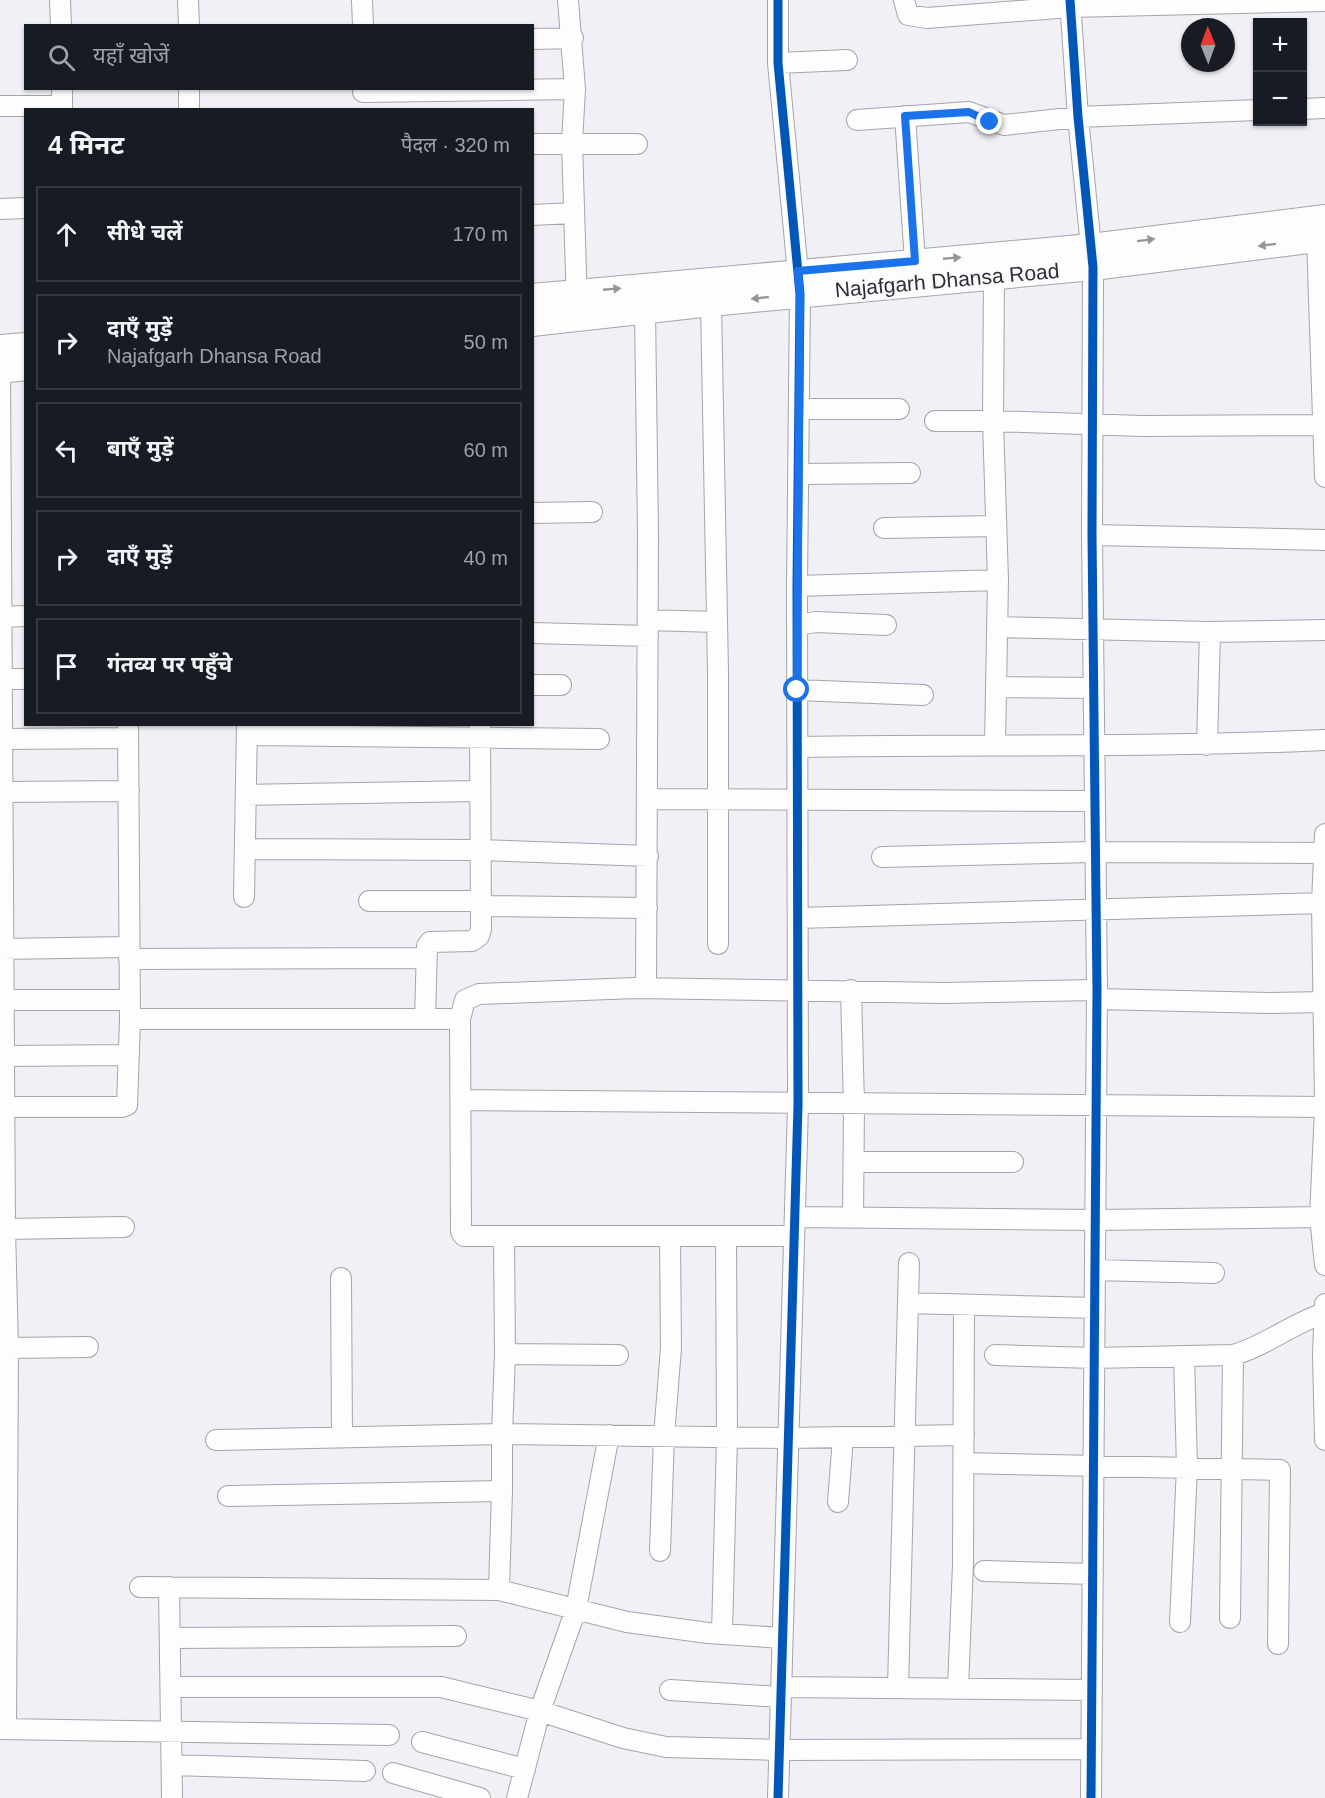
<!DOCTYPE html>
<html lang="hi">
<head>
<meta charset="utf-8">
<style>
	body { margin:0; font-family:Helvetica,"Noto Sans Devanagari",sans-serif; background:#242831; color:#f1f3f6 }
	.controls { position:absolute; right:18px; top:18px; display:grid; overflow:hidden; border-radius:0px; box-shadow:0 2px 4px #0004 }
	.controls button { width:54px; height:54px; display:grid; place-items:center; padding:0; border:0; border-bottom:2px solid #363941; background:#171b24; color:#f1f3f6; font:30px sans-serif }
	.compass { position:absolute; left:1181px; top:18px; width:54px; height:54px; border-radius:50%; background:#171b24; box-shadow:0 2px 4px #0004; rotate:359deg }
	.stop { position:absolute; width:18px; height:18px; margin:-14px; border:4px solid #1a73e8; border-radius:50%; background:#fff }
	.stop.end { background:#1a73e8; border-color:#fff; box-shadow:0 2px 6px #0008 }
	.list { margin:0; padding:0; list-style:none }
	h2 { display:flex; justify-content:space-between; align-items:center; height:78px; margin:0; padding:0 24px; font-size:26px }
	h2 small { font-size:20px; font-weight:400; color:#9ea1a6 }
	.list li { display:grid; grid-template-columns:39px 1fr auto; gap:18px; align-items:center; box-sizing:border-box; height:96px; margin:0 12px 12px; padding:0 12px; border:2px solid #363941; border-radius:0px }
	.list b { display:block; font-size:22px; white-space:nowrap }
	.list p { margin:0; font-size:20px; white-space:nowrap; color:#9ea1a6 }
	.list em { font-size:20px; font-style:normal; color:#9ea1a6 }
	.icon { flex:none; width:33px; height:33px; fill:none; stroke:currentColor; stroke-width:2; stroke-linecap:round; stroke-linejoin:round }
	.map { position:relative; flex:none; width:1325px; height:1798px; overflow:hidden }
	.search { position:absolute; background:#171b24; box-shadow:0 2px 4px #0004; left:24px; top:24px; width:510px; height:66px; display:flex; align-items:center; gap:15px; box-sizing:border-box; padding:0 21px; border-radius:0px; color:#9ea1a6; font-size:22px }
	.panel { position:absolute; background:#171b24; box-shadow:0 2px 4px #0004; left:24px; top:108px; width:510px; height:618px; border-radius:0px }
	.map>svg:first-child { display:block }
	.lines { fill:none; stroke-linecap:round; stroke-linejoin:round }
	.minor-casing { stroke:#a5a5a9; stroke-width:22 }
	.major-casing { stroke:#a5a5a9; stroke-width:28 }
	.minor { stroke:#fdfdfe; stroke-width:20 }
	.major { stroke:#fdfdfe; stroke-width:26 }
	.cycleway-casing { stroke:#fbfbfe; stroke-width:13 }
	.cycleway { stroke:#0057b8; stroke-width:9 }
	.oneway { fill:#969698 }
	.route { stroke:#1a73e8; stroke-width:8 }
	.labels { text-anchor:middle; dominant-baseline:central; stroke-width:5; stroke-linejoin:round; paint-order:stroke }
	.street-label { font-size:21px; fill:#2f2e33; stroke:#fbfbfe }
</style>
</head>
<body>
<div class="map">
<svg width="1325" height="1798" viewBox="0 0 1325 1798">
	<rect width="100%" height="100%" fill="#f0f0f6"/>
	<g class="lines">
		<g class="minor-casing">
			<path id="minor" d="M60,0L61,26
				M188,0L189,26
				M362,0L363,26
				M568,0L575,89L572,143L577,305
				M904,0L908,15L927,18L1071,7L1325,1
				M1070,0L1078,117L1093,267L1092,535L1097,990L1091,1798
				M532,39L573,38
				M778,63L847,60
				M62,88V110
				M189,88V110
				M363,92L575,89
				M0,106H62
				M1302,109L1325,108
				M905,116L915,261
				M857,120L969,112L1004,125L1078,117L1258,110
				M532,144H637
				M0,209L26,208
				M532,215L574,213
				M1317,239L1325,477
				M994,274L993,421L998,580L995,744
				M711,303L718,672V944
				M645,310L648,535L646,988
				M0,370L5,1229L8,1348L6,1729
				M799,409H899
				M935,421H993L1142,426L1322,425
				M799,474L910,473
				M532,513L592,512
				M884,528L995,526
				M1092,535L1325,540
				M797,586L998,580
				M2,617L26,616
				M648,620L716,622
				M797,625L816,622L886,625
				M997,627L1210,632L1325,630
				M532,633L648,636
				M0,679H26
				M532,685H561
				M997,687L1093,688
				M797,690L923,695
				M128,724L130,1019H460L461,1232L464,1236H794
				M247,735L599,739
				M0,739L128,738
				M1207,745L1210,632
				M798,747C973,744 1149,748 1325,740
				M3,792L129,791
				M246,795L479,791
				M648,799L1095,801
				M1325,834L1322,903L1325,1100
				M245,849L479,850L648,856
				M882,857L1095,852L1325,853
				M244,897L247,724
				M369,901H479
				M479,906L647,908
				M798,918L1322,903
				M0,949L129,947
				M129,959L426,958
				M851,990L854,1105L853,1218
				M1097,999L1269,1003L1325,1002
				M0,1000H129
				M425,1019L427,946L430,942L472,941L479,936L481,929L480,724
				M460,1019L465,1000L479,994L635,988L945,993L1097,990
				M4,1056L129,1055
				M461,1100L1325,1107
				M0,1107H122L127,1105L130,1019
				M1325,1109L1320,1217L1325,1265
				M854,1162H1013
				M795,1217L1095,1220L1325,1217
				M5,1229L124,1227
				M504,1237L505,1354L502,1434L788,1438L964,1435
				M1095,1270L1214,1273
				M341,1278L342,1438
				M908,1303L1095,1308
				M1325,1304L1323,1354L1325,1440
				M8,1348L88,1347
				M505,1354L618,1355
				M995,1355L1094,1358L1233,1355C1266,1346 1292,1323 1325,1313
				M216,1440L502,1434V1491
				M964,1463L1280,1470L1278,1644
				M228,1496L502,1491L499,1590
				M838,1502L843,1438
				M660,1551L664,1436L671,1348L670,1237
				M984,1571L1093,1574
				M140,1587L499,1590L627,1622L708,1633L782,1638
				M169,1587L172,1798
				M1230,1618L1233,1355
				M1180,1622L1187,1467L1184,1356
				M722,1634L727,1437L726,1237
				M170,1638L456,1636
				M171,1687H441L540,1711L623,1738L666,1747L779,1750L1091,1749
				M781,1687L1092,1690
				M898,1688L909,1263
				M958,1688L963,1564L964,1305
				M670,1690L781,1697
				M0,1729L389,1735
				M422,1742L525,1769
				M172,1765L365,1771
				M393,1773L480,1798
				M517,1798L540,1711L576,1609L609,1435
				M778,1798L798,1105L797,586L800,294L778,63V0"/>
		</g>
		<g class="major-casing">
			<path id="major" d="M532,297L1091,247L1325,218
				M532,323L711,303L1093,267L1325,238
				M0,348L26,346
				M0,370L26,367"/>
		</g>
		<use href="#minor" class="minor"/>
		<use href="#major" class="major"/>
		<g class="cycleway-casing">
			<path id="cycleway" d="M1070,0L1078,117L1093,267L1092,535L1097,990L1091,1798
				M778,1798L798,1105L797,586L800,294L778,63V0"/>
		</g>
		<use href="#cycleway" class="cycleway"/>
	</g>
	<defs><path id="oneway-solid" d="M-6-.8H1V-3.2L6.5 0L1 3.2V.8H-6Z" transform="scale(1.5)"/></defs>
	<g class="oneway">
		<use href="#oneway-solid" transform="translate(1146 240) rotate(-7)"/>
		<use href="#oneway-solid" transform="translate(1267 245) rotate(173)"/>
		<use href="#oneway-solid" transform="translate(952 258) rotate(-5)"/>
		<use href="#oneway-solid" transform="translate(612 289) rotate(-5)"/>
		<use href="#oneway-solid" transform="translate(760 298) rotate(174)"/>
	</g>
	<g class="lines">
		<path class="route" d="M797,690L800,294L798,271L915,261L905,116L969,112L990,122"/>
	</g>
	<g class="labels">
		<g class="street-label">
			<text transform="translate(947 280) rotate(-5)">Najafgarh Dhansa Road</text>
		</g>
	</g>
</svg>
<div class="controls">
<button>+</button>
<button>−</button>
</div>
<svg class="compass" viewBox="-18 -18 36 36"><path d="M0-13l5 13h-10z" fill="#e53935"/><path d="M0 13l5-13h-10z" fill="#9ea1a6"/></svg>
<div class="stop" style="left:797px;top:690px"></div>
<div class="stop end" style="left:990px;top:122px"></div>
<div class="search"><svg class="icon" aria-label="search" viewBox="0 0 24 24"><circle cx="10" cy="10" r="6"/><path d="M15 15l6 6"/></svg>यहाँ खोजें</div>
<section class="panel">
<h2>4 मिनट<small>पैदल · 320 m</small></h2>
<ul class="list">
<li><svg class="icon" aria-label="ahead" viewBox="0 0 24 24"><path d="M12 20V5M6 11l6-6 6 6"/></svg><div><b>सीधे चलें</b></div><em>170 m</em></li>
<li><svg class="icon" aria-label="right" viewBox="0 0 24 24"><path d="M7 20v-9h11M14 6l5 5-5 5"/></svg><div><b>दाएँ मुड़ें</b><p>Najafgarh Dhansa Road</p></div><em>50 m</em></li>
<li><svg class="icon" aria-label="left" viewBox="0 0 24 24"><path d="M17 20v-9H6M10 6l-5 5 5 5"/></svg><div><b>बाएँ मुड़ें</b></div><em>60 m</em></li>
<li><svg class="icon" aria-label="right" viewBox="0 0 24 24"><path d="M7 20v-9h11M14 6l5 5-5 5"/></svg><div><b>दाएँ मुड़ें</b></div><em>40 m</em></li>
<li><svg class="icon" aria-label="arrive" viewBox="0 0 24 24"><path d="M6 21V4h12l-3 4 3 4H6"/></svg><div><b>गंतव्य पर पहुँचे</b></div></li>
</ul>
</section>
</div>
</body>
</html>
